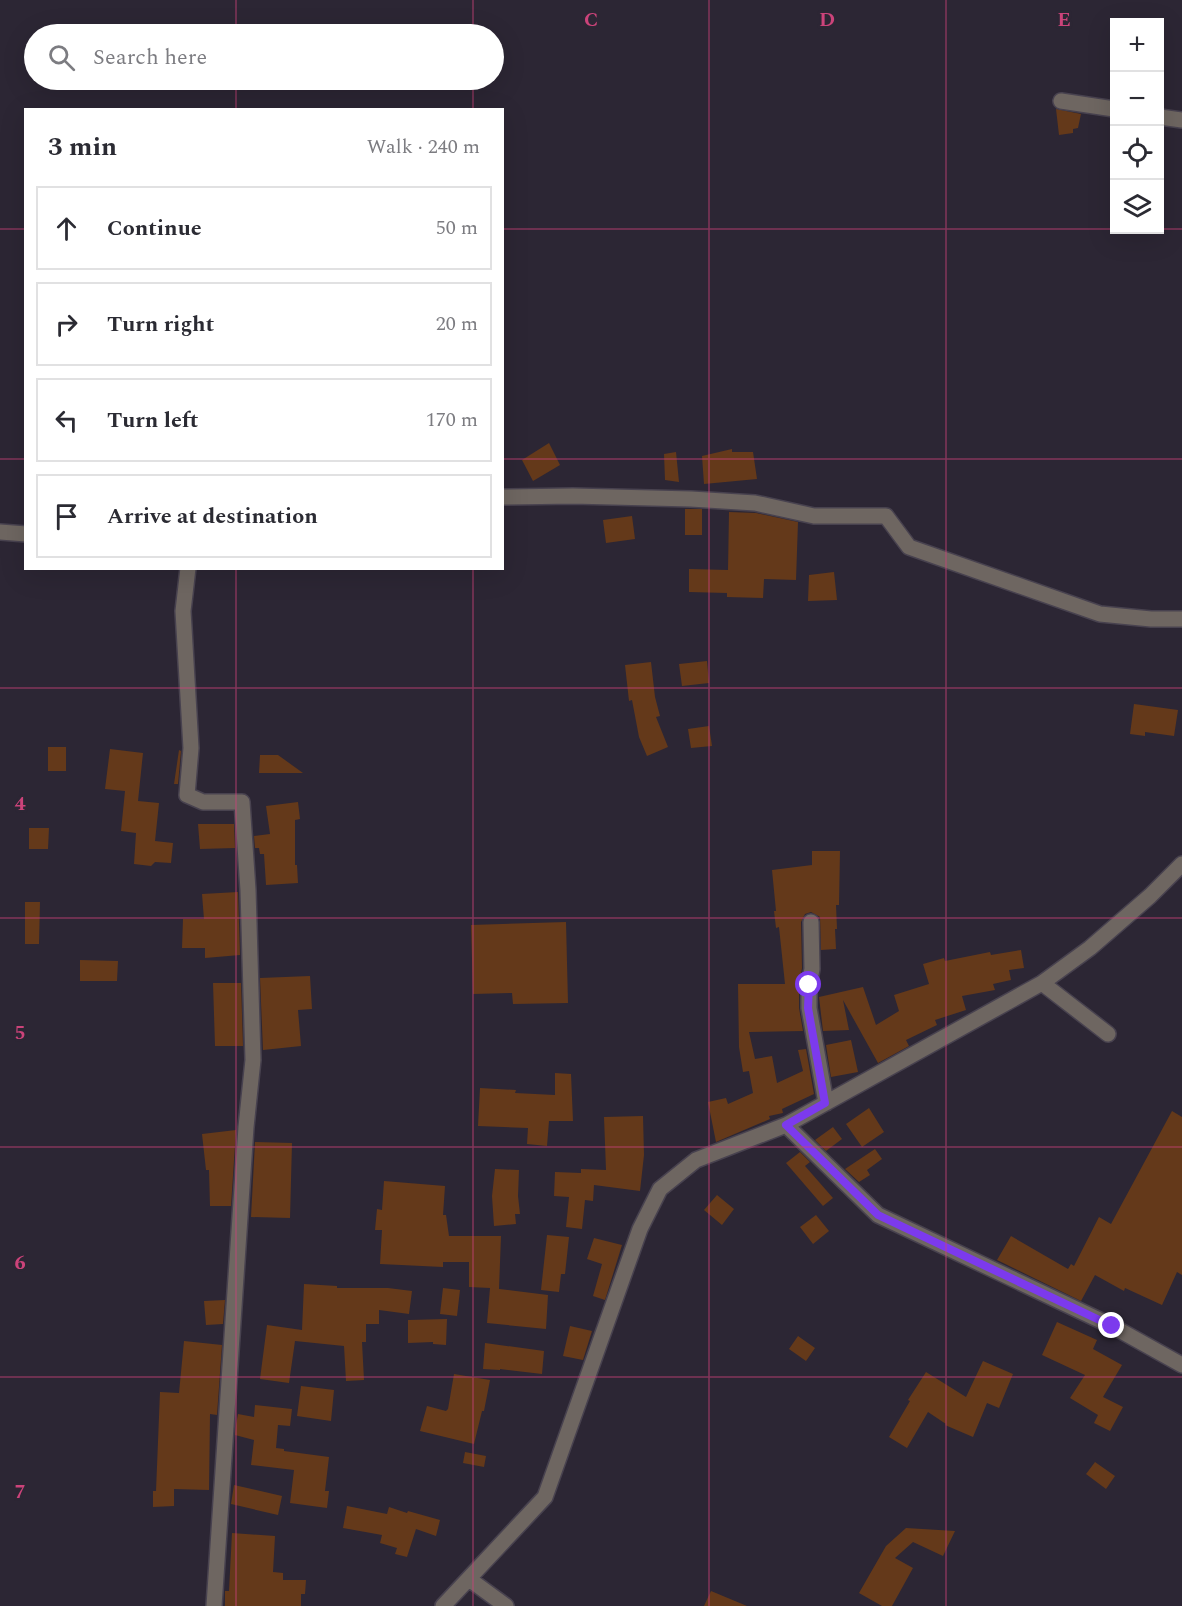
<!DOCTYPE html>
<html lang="en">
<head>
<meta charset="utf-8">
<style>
	body { margin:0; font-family:Spectral,serif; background:#f7f7f7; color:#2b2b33 }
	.controls { position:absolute; right:18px; top:18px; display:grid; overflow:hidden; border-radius:0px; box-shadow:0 6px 24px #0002 }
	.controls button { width:54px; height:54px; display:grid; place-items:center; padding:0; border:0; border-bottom:2px solid #e1e1e2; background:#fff; color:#2b2b33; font:30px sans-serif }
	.stop { position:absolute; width:18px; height:18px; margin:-14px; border:4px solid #7c3aed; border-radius:50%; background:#fff }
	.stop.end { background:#7c3aed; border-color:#fff; box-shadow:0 2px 6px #0008 }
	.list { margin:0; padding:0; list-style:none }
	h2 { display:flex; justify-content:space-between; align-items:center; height:78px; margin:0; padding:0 24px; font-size:26px }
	h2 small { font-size:20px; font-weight:400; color:#7c7c81 }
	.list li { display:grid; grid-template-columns:39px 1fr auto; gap:18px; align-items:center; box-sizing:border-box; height:84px; margin:0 12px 12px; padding:0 12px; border:2px solid #e1e1e2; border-radius:0px }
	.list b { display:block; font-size:22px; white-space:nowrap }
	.list em { font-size:20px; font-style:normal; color:#7c7c81 }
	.icon { flex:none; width:33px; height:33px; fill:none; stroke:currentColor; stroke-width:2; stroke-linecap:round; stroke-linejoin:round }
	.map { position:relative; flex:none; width:1182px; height:1606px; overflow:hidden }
	.search { position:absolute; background:#fff; box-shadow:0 6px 24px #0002; left:24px; top:24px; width:480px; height:66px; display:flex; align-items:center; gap:15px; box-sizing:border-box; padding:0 21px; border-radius:33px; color:#7c7c81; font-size:22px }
	.panel { position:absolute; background:#fff; box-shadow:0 6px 24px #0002; left:24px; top:108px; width:480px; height:462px; border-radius:0px }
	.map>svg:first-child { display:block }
	.building { fill:#64391a }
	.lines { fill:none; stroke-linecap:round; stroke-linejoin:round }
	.minor-casing { stroke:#48424f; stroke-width:18 }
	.minor { stroke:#6e6661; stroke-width:15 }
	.route { stroke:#7c3aed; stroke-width:8 }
	.grid { fill:none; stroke:#cc437a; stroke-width:1.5; stroke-opacity:0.55 }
	.grid-label { font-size:20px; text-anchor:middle; font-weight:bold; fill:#cc437a; stroke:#2c2634; stroke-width:5; stroke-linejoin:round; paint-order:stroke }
</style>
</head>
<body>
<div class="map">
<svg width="1182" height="1606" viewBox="0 0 1182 1606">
	<rect width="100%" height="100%" fill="#2c2634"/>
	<path class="building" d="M1056,109L1081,114L1078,128L1073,129V133L1059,135Z
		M549,443L560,465L533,481L522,460Z
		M732,449V452H753L757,479L704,484L702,456Z
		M676,452L679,482L665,480L664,454Z
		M685,509H702V535H685Z
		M729,512L756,513L798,522L796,580L764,579L763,598L727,597V593L689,592V569L728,570Z
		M632,516L635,539L606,543L603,520Z
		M834,572L837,600L808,601L809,575Z
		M707,661L709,683L682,686L679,664Z
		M651,662L655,697L660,716L656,717L668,747L647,756L639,737L632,700L629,701L625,665Z
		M1134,704L1178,710L1174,736L1145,732V736L1130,734Z
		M709,726L712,746L691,748L688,729Z
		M48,747H66V771H48Z
		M110,749L143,753L138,801L159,803L155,841L173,843L171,863L155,862L151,866L134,864L136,833L121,831L125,791L105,789Z
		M179,750L181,751L178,784H174Z
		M260,755H278L303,773H259Z
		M298,802L300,819L295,820V865H297L298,883L266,885L264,854H260L259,848H255L254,836L270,834L266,806Z
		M198,824H234L235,848L200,849Z
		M29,828H49L48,849H29Z
		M812,851H840L839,905H836L837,929H835L836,949L821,950L820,917L811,912L805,914L801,922L802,968L799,985V1008L803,1031L749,1032L755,1059L772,1056L777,1083L803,1071L798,1050L806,1049L814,1094L782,1109L783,1113L769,1116L770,1119L716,1142L708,1102L726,1098L728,1104L753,1093L749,1071L743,1072L739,1047L738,984H785L779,927L776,928L774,911H776L772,870L812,865Z
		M238,892L240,955L205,958V948H182L183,919H204L202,894Z
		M25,902H40L39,944H25Z
		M566,922L568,1003L513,1004L512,993L473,994L471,925Z
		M1021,950L1024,968L1009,970L1011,980L993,984L995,990L962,996L966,1010L935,1020L937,1025L906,1040L909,1046L878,1063L843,1000L849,1030L823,1031L819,997L863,987L876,1025L899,1011L894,995L929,984L923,964L944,958L945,961L990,952L991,955Z
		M80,960L118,961L117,981H80Z
		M310,976L312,1009L298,1010L301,1046L263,1050L260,978Z
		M213,983H241L243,1046H215Z
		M851,1040L858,1072L831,1077L826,1045Z
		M555,1073L571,1074L573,1121H549L547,1146L527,1144L528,1128L478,1126L480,1088L516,1090L515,1093L555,1095Z
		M869,1108L884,1132L862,1147L846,1124Z
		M1172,1111L1182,1117V1275L1177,1272L1162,1305L1125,1288L1124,1291L1095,1275L1081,1301L997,1260L1011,1236L1068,1269L1071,1264L1074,1266L1099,1217L1111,1224Z
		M643,1116L644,1155L640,1191L594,1185L593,1201L585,1200L582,1229L566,1227L569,1197L554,1196L555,1172L581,1173V1169L606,1170L604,1117Z
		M833,1127L842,1139L826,1151L815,1140Z
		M236,1130L231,1206H210L209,1170H206L202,1134Z
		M255,1142L292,1143L290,1218L251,1217Z
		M875,1149L882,1159L867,1170L870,1175L859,1182L845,1169Z
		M800,1152L810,1162L805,1166L833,1198L823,1206L786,1163Z
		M495,1169L519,1170L518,1196L520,1214H515L516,1224L494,1226L492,1196Z
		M384,1181L445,1186L443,1215H446L449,1236H501L499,1289L491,1288L548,1295L546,1329L487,1323L490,1288L469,1287V1262H443V1267L380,1264L382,1230H375L377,1209L382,1210Z
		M717,1195L734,1209L722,1225L704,1210Z
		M816,1215L829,1231L813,1244L800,1227Z
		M547,1235L569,1237L565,1274H561L559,1292L541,1290Z
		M594,1238L622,1245L605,1300L593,1296L602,1264L587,1259Z
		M304,1284L337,1286V1288H388L412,1291L409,1314L379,1310V1324H366V1342H362L364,1380L346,1381L344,1346L295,1341L289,1383L260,1379L267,1325L302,1330Z
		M443,1288L460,1290L457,1316L440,1314Z
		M225,1300L223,1324L206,1325L204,1301Z
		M447,1319L446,1345L433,1344V1342L408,1343V1320Z
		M1057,1322L1097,1340L1093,1349L1122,1365L1103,1397L1123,1407L1110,1431L1094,1423L1098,1415L1070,1398L1085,1375L1042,1355Z
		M570,1326L592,1331L583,1360L563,1356Z
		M798,1336L815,1348L806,1361L789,1349Z
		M184,1341L222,1345L217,1415L210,1414L209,1490L174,1489V1506L153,1507V1491H156L160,1392L179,1393Z
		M485,1343L544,1351L542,1374L500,1369V1370L483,1369Z
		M983,1361L1013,1374L999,1408L987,1403L973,1437L945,1425L946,1424L928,1412L907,1448L889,1437L910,1401L908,1400L926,1372L966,1397Z
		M454,1374L490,1380L484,1411H482L474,1444L420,1431L427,1406L446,1411L448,1409Z
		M301,1386L334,1390L331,1421L297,1416Z
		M255,1405L292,1409L290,1426L278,1425L276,1448L284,1449V1451L329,1457L325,1491H329L327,1508L290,1503L294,1470L251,1465L254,1440L235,1435L236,1425L238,1414L254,1417Z
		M465,1452L486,1456L484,1467L463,1463Z
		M1095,1462L1115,1476L1106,1489L1086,1474Z
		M234,1485L282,1496L278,1515L231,1504Z
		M347,1506L387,1514L389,1507L407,1513L408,1511L440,1520L436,1536L416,1529L407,1557L395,1554L397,1548L380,1543L382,1535L343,1528Z
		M906,1528L955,1531L943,1556L913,1542L895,1558L913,1568L892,1606H882L859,1593L886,1546Z
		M232,1533L275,1536L273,1572L283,1573V1580H306L305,1594H301V1606H225V1591H229Z
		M711,1591L747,1606H704Z"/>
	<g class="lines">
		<g class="minor-casing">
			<path id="minor" d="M1061,101L1114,109
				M1160,117L1182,120
				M502,497L573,496L691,499L755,503L814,516H886L909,547L1100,614L1151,619H1182
				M0,532L26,534
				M188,568L183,611L191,748L187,795L203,802H242L248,890L253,1060L246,1127L214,1606
				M811,922L812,969L809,985V1008L826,1103
				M1042,983L1108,1034
				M786,1125L878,1215L1112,1326L1182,1365
				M469,1579L506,1606
				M443,1606L545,1497L640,1229L660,1189L696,1160L786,1125L1042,983L1090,948L1150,896L1182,864"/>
		</g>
		<use href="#minor" class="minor"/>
	</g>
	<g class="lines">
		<path class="route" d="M809,985L808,1008L825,1103L786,1125L878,1215L1112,1326"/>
	</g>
	<path class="grid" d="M236,0V34M473,0V34M709,0V1606M946,0V1606M236,80V110M473,80V110M0,229H26M502,229H1114M1160,229H1182M0,459H26M502,459H1182M236,568V1606M473,568V1606M0,688H1182M0,918H1182M0,1147H1182M0,1377H1182"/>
	<g class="grid-label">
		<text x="591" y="26">C</text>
		<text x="827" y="26">D</text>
		<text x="1064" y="26">E</text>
		<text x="20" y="810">4</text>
		<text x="20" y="1039">5</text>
		<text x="20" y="1269">6</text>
		<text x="20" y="1498">7</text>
	</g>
</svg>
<div class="controls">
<button>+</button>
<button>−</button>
<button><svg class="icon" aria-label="locate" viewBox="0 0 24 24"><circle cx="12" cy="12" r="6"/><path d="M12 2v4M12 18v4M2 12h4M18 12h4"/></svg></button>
<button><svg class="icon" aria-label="layers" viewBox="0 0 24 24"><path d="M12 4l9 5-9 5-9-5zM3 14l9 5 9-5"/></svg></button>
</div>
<div class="stop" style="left:809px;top:985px"></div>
<div class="stop end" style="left:1112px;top:1326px"></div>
<div class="search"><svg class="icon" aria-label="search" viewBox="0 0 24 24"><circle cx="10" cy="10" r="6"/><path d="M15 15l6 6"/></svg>Search here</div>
<section class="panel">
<h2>3 min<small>Walk · 240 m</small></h2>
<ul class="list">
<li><svg class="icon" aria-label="ahead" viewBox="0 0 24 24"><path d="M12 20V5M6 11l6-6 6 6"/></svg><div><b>Continue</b></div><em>50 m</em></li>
<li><svg class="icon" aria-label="right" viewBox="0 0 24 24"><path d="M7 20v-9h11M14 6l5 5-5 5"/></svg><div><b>Turn right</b></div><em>20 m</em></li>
<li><svg class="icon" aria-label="left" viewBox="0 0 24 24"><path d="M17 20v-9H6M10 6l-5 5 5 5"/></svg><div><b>Turn left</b></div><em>170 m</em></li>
<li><svg class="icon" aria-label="arrive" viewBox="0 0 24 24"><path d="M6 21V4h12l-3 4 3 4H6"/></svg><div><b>Arrive at destination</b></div></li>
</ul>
</section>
</div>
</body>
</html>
